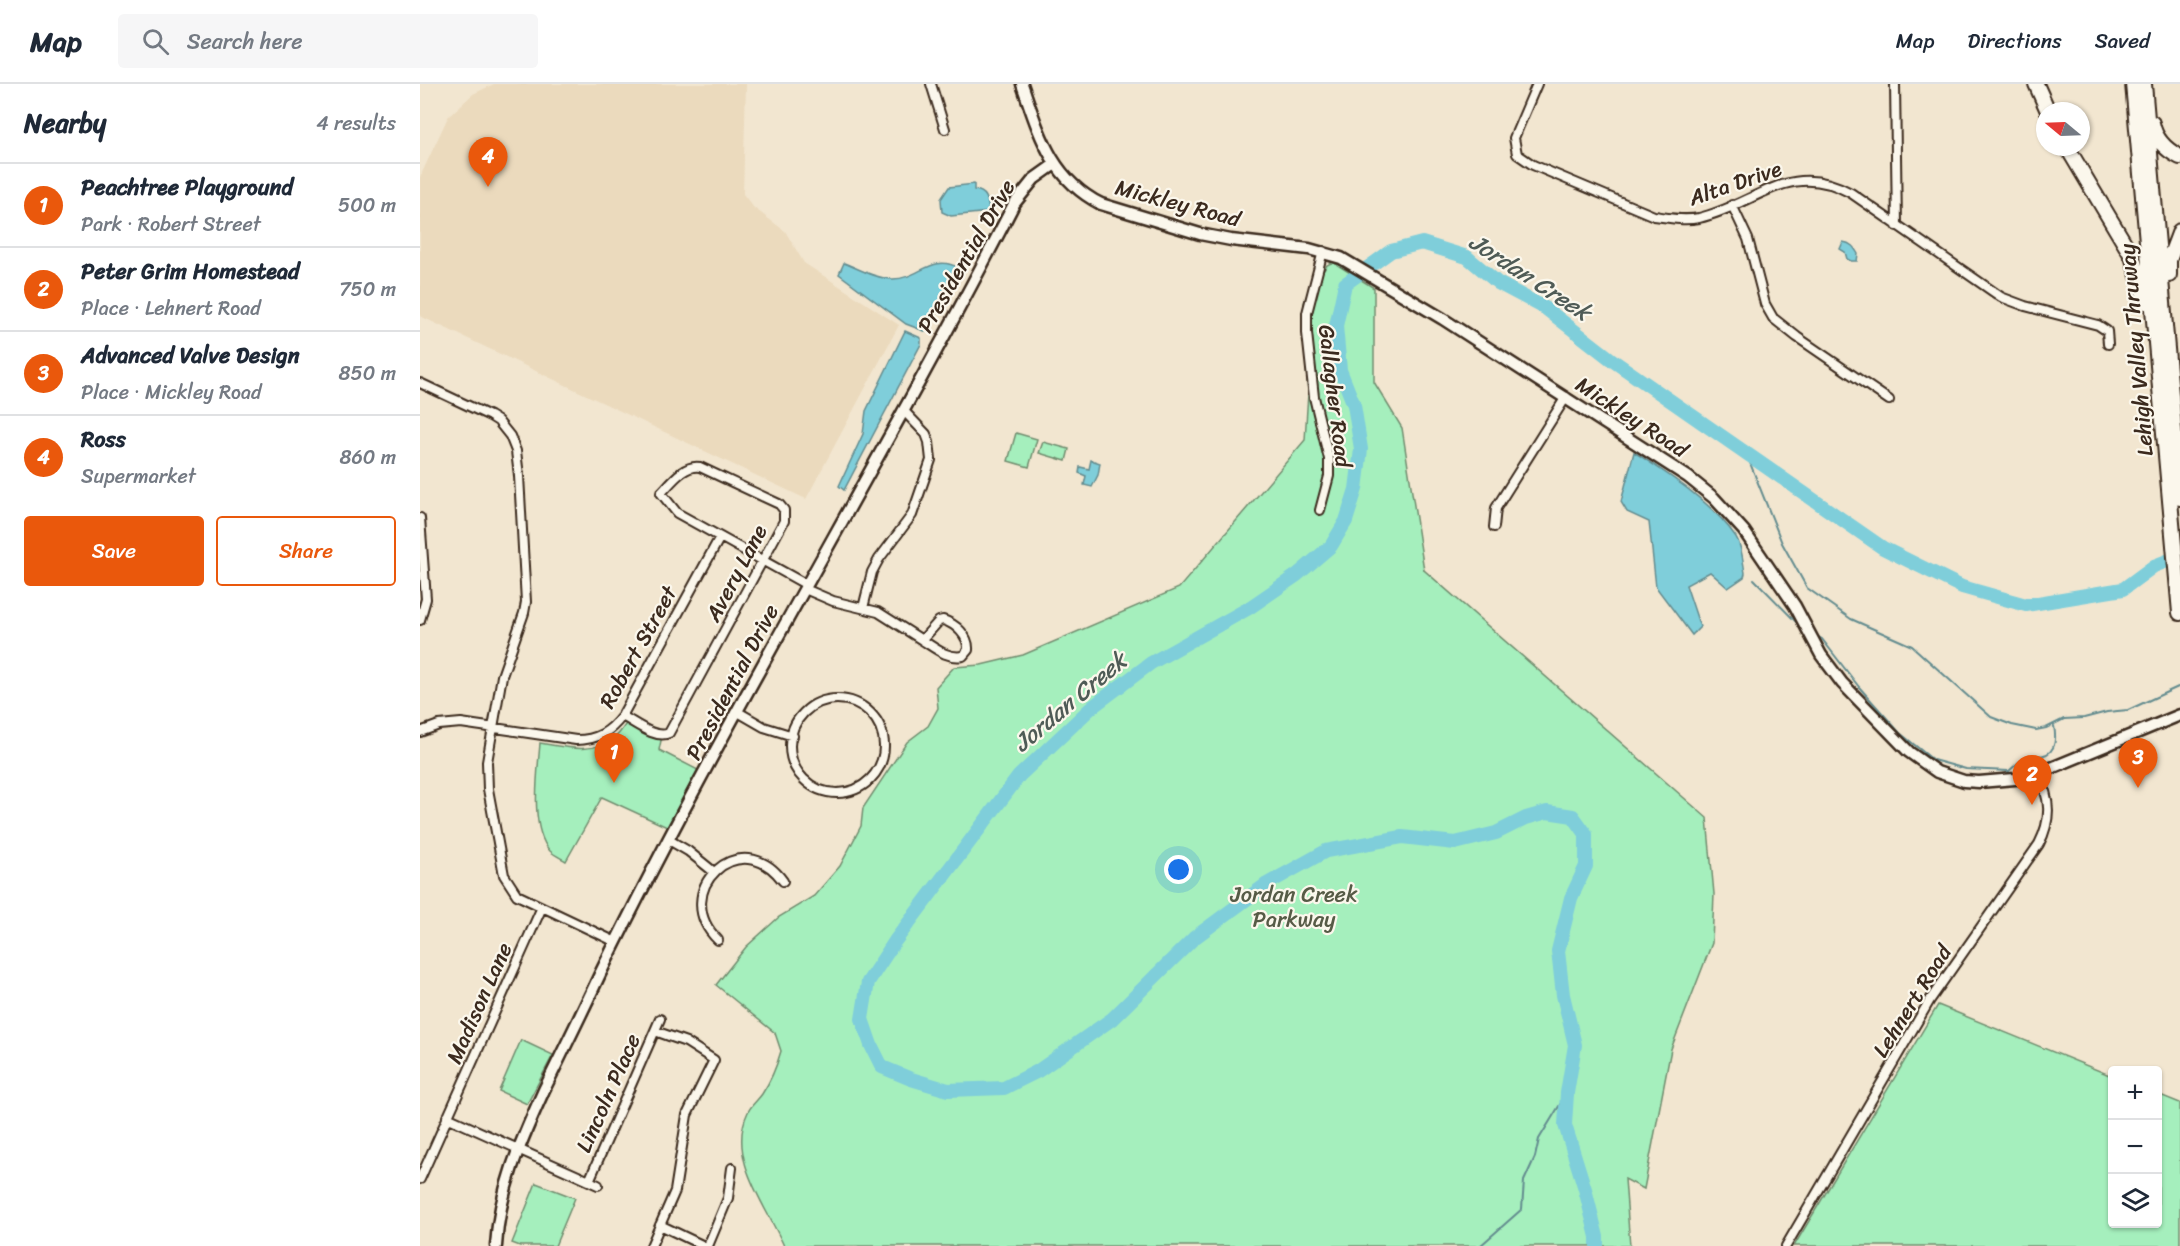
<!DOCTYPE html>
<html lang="en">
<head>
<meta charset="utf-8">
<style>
	body { margin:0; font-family:Sriracha,sans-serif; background:#f6f6f7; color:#1f2937 }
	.controls { position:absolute; right:18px; bottom:18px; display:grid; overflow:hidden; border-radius:6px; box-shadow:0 2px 4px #0004 }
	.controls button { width:54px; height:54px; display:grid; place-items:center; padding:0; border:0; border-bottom:2px solid #e0e1e3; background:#fff; color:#1f2937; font:30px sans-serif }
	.compass { position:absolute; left:1616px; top:18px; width:54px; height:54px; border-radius:50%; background:#fff; box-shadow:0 2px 4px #0004; rotate:289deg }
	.you { position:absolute; left:759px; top:786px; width:21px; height:21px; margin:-15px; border:4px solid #fff; border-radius:50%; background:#1a73e8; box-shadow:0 0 0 9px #1a73e833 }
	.badge { display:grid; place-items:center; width:39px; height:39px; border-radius:50%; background:#ea580c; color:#fff; font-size:20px; font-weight:700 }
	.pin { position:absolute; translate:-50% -50px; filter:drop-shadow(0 2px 3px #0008) }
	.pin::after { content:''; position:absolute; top:32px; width:21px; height:18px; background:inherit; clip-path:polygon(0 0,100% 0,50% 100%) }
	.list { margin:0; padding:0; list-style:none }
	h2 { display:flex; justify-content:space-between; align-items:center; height:78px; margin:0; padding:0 24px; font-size:26px }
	h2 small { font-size:20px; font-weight:400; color:#747a83 }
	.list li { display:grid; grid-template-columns:39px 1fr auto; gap:18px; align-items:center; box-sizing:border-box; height:84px; padding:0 24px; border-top:2px solid #e0e1e3 }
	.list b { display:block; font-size:22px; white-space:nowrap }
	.list p { margin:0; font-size:20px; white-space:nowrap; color:#747a83 }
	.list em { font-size:20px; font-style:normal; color:#747a83 }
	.actions { display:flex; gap:12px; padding:18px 24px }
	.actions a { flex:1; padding:14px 0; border:2px solid #ea580c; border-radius:6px; text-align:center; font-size:21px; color:#ea580c }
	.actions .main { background:#ea580c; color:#fff }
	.icon { flex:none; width:33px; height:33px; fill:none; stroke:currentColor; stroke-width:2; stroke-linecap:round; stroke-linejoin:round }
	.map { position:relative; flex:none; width:1760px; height:1162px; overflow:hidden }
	header { display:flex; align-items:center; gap:36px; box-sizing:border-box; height:84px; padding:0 30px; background:#fff; border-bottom:2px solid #e0e1e3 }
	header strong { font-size:28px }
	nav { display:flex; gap:33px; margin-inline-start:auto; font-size:21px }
	.search { width:420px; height:54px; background:#f6f6f7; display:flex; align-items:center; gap:15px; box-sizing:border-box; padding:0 21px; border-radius:6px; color:#747a83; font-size:22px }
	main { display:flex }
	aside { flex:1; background:#fff }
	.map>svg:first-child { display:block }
	.built { fill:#ebdabd }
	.green { fill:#a5efbd; stroke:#708c6e; stroke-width:1.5 }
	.water { fill:#7fceda; stroke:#648c8f; stroke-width:1.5 }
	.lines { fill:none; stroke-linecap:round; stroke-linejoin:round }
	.stream { stroke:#648c8f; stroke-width:2 }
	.river { stroke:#7fceda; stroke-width:14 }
	.street-casing { stroke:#3b2a1e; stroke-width:12 }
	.secondary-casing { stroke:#3b2a1e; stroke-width:15 }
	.highway-casing { stroke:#3b2a1e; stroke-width:18 }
	.street { stroke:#fbf7ec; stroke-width:8 }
	.secondary { stroke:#fbf7ec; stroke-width:10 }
	.highway { stroke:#fbf7ec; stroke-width:14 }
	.labels { text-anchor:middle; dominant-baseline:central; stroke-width:4.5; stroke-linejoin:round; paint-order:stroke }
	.street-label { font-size:22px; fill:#3b2a1e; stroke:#fbf7ec }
	.park-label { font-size:22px; fill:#565b46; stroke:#fbf7ec }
	.water-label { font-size:24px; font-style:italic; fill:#4f5b56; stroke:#fbf7ec }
</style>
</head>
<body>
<header>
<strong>Map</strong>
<div class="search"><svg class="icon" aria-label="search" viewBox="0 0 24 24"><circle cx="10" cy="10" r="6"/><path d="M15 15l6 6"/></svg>Search here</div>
<nav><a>Map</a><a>Directions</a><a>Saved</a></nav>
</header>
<main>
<aside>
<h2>Nearby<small>4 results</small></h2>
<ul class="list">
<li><span class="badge">1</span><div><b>Peachtree Playground</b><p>Park · Robert Street</p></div><em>500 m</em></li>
<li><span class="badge">2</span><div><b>Peter Grim Homestead</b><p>Place · Lehnert Road</p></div><em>750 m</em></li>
<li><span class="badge">3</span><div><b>Advanced Valve Design</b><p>Place · Mickley Road</p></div><em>850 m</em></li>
<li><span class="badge">4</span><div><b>Ross</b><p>Supermarket</p></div><em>860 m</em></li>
</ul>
<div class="actions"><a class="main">Save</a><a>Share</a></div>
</aside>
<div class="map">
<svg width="1760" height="1162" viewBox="0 0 1760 1162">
	<rect width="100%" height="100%" fill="#f2e6d0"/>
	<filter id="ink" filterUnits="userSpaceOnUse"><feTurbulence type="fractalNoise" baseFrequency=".0167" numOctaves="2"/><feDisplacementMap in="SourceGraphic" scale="12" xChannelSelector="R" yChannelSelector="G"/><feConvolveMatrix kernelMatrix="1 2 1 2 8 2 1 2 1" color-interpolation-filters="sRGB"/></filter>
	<g filter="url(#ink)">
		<path class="built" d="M74,0H326L323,110L334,124L365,147L384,179L479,241L386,415L0,232V93L28,33L53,10Z"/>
		<path class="green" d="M913,178L954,204V298L982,344L1004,486L1287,734L1294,810L1292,859L1251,965L1224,1105L1205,1095L1210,1162H364C347,1123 306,1073 328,1028C331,1021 338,1016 342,1010C350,998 357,981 361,967L355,949L296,901L326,863L359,833L394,812L420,782L441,742L443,724L487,658L508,642L518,624L516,603L534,583L561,581L603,571L759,504L885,356L888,309L883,239L884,219L896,185L904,186L907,181Z
			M596,349L617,355L609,383L588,377Z
			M623,358L649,365L646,377L619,369Z
			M209,635L242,652L239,666L278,686L247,743L182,713L146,777C141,774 134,771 130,767C109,743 118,688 120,659C143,663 174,671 194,654C200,650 205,641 209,635Z
			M1518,921L1692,992V1140H1738V1010L1760,1019V1162H1374Z
			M101,956L133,971L107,1020L79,1007Z
			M116,1099L155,1114L135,1162H100L92,1159Z"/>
		<path class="water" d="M554,100V106C567,107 568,116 569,128L531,132L522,128L521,115L529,103Z
			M1423,158C1431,159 1434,163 1438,170L1437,177H1431L1427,175L1425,168L1420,165Z
			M424,179C439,185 457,195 473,195C499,195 512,169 539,184L507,248L486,240L419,190Z
			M485,247L501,254V260L424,406L419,402L443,350L446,327Z
			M1214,368C1249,391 1292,418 1316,453C1322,462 1323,478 1325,489L1324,493L1308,504L1290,488L1266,501L1280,543L1272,551L1236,503L1229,438L1207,428L1201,418Z
			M671,376L680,379L678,391L672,403L664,401L666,392L659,389L660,383L669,385Z"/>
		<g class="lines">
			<path class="stream" d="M1326,369L1362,459L1387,504L1431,535L1492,562L1571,633L1592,641L1616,646L1626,644L1644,635L1664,634L1687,628L1708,626L1758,603
				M1334,495L1382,544
				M1395,551L1402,555L1439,603L1480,649L1513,676L1546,685L1589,687L1599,678
				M1615,672C1635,673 1637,658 1634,642
				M1060,1162L1102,1125L1104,1097L1115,1073L1119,1055L1147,1009"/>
			<path class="river" d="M1177,1162V1153L1165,1105L1145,1041L1147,1009L1155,961L1143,911L1138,867L1151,814L1166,782V750L1153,732L1127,728L1106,734L1076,749L1035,759L982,753L906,767L847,800L774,854L692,935L618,987L584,1004L528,1006L491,995L462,983L451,961L442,935L448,898L475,857L599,692L671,624L731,579L829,524L877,491L911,462L926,437L936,405L941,365L934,321L920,286L916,242L925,200L971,167L1002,159L1047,173L1078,199L1125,224L1192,276L1463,464L1542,503L1606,521L1703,505L1734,482L1760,472"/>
			<g class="street-casing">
				<path id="street" d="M511,0L525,45
					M1117,0L1094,54L1097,70L1113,81L1234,132C1249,134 1264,137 1279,134C1336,121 1369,75 1431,109L1581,213L1605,222L1678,241L1687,247L1688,260
					M1475,0L1477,142
					M1312,121L1328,155L1345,220L1353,234L1377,253L1469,316
					M0,299L70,332L78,337L90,352L96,367L99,392L106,518L104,529L82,592L67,678L68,705L84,791L97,811L196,858
					M900,426L909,392V375L894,313L887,249V229L903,167
					M0,434L6,515L0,536
					M1074,443L1076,424L1146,313
					M385,505L413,517L458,528L502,556
					M443,524L452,488L459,475L492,431L511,376L509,358L506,350L483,326
					M523,536C536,540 549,552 548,566L543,572C527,575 515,564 502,556L519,537Z
					M370 662a47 47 0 1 1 94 0a47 47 0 1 1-94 0Z
					M318,628L344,643L373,652
					M202,632C214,638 236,656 249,649L364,437V426L359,420L280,383C264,380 251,399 241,409L257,429L387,501
					M0,648L19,641L41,639L156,656C177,656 190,648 202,632L300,453
					M249,756L268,767L294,788
					M298,856C248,808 321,739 363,797
					M27,1033L178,1101
					M0,1095L122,823
					M169,1097L240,935
					M240,1141L284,1162
					M231,1162L255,1107L267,1031L294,976L266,958L235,947
					M288,1162L308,1114L312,1084
					M1366,1162L1510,916L1619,760C1632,735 1631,713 1617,690"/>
			</g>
			<g class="secondary-casing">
				<path id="secondary" d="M602,0C619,49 631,95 681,120L780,150L811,156L889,165L921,174L1023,235L1268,393L1294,414L1324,447L1375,522L1401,571L1422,599L1489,668L1517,688L1544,697L1559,698L1607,694L1760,631
					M76,1162C79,1105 101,1057 124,1006C143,967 162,929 180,890C308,628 461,379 594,120L614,95L635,80"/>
			</g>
			<g class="highway-casing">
				<path id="highway" d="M1616,0L1628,27
					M1713,0L1760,529
					M1724,0L1760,414
					M1732,39C1735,55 1746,66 1760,73
					M1647,63L1712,172L1726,218
					M1749,191V176L1760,147"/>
			</g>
			<use href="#street" class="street"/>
			<use href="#secondary" class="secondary"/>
			<use href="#highway" class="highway"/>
		</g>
	</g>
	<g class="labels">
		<g class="street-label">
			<text transform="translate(1315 99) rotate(-19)">Alta Drive</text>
			<text transform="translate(758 119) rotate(15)">Mickley Road</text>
			<text transform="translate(546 172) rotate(-60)">Presidential Drive</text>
			<text transform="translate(1716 266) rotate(-95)">Lehigh Valley Thruway</text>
			<text transform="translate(915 312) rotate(83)">Gallagher Road</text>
			<text transform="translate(1212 333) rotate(33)">Mickley Road</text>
			<text transform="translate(316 489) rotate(-62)">Avery Lane</text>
			<text transform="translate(218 563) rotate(-61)">Robert Street</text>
			<text transform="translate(312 598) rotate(-62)">Presidential Drive</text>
			<text transform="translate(1492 917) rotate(-58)">Lehnert Road</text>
			<text transform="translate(59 919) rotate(-66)">Madison Lane</text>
			<text transform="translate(188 1009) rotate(-66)">Lincoln Place</text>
		</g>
		<g class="park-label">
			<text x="874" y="810">Jordan Creek<tspan x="874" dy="25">Parkway</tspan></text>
		</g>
		<g class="water-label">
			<text transform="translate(1110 193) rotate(33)">Jordan Creek</text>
			<text transform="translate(650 618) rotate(-40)">Jordan Creek</text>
		</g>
	</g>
</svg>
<div class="controls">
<button>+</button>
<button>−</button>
<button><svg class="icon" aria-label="layers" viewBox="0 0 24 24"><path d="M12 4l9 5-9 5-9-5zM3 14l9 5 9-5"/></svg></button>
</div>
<svg class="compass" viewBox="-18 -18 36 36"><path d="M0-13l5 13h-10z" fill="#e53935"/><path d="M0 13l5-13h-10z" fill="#747a83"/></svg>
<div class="you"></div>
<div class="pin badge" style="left:194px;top:699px">1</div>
<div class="pin badge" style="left:1612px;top:721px">2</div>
<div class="pin badge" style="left:1718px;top:704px">3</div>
<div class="pin badge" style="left:68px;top:103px">4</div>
</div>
</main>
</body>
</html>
